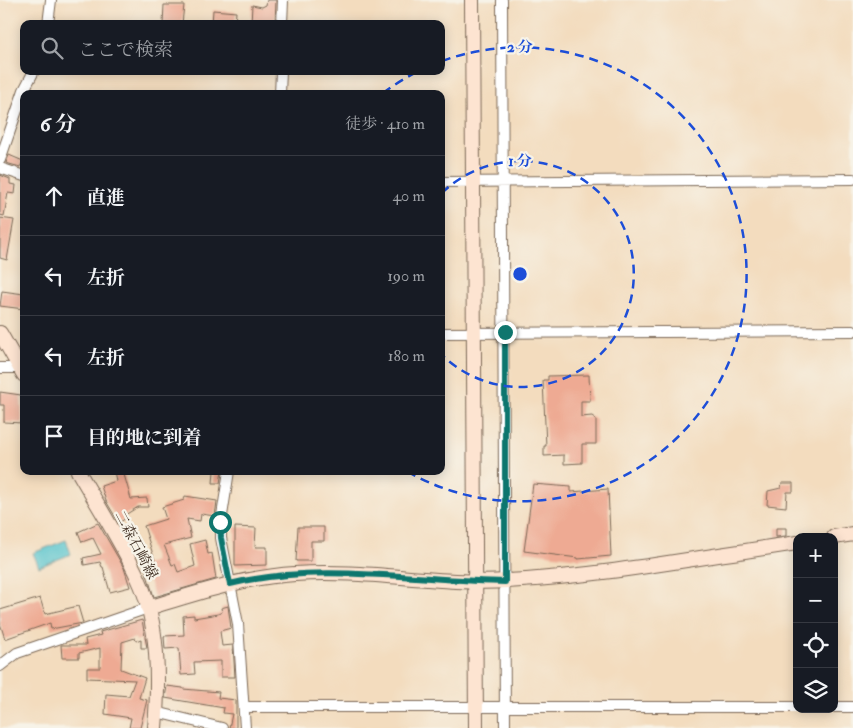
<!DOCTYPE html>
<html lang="ja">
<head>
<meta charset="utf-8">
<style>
	body { margin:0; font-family:"IM FELL Double Pica","Noto Serif JP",serif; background:#20242c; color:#f1f3f6 }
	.controls { position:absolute; right:15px; bottom:15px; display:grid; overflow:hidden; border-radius:10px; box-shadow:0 2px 12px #0003 }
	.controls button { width:45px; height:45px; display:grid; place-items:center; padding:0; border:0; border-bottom:1px solid #363941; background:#171b24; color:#f1f3f6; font:25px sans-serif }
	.stop { position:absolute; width:15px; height:15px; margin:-11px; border:4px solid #0f766e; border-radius:50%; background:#fff }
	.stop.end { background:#0f766e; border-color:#fff; box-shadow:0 1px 5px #0008 }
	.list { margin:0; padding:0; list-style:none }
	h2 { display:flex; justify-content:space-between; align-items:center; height:65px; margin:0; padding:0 20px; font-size:21px }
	h2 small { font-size:16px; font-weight:400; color:#9ea1a6 }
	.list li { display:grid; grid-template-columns:32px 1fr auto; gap:15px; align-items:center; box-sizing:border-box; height:80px; padding:0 20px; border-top:1px solid #363941 }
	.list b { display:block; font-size:19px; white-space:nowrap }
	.list em { font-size:16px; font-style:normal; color:#9ea1a6 }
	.icon { flex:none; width:28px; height:28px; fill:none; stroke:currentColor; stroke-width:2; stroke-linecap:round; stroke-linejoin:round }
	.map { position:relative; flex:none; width:853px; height:728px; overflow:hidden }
	.search { position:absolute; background:#171b24; box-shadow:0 2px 12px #0003; left:20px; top:20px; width:425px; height:55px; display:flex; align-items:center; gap:12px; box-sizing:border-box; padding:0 18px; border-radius:10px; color:#9ea1a6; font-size:19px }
	.panel { position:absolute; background:#171b24; box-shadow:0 2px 12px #0003; left:20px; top:90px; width:425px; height:385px; border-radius:10px }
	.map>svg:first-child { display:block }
	.water { fill:#55c3cc; stroke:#487675 }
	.building { fill:#eeaa93 }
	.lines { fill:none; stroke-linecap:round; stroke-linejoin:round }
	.street-casing { stroke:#7b6856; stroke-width:12 }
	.secondary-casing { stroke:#7b6856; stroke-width:16 }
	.street { stroke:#fff; stroke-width:10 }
	.secondary { stroke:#fde4d1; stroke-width:14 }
	.route { stroke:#0f766e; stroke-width:6 }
	.ring { fill:none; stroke:#1d4ed8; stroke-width:2.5; stroke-dasharray:9 6 }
	.labels { text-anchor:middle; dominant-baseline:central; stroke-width:4.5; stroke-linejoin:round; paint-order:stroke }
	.street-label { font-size:15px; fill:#3b2a1e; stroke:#f7f3e8 }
	.centre { fill:#1d4ed8; stroke:#f7f3e8; stroke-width:2.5 }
	.ring-label { font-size:15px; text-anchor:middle; font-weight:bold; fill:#1d4ed8; stroke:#f7f3e8; stroke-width:4.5; stroke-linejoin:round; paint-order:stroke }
</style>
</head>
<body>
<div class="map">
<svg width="853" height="728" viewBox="0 0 853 728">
	<rect width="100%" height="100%" fill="#f7f3e8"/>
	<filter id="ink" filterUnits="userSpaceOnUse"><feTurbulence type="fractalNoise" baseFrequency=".02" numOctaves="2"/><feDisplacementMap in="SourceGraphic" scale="10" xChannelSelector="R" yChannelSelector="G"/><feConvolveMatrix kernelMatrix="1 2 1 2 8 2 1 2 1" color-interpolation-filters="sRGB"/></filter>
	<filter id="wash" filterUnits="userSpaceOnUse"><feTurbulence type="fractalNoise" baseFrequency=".0096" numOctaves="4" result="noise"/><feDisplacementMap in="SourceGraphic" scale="20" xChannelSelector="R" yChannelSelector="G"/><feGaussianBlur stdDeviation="1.12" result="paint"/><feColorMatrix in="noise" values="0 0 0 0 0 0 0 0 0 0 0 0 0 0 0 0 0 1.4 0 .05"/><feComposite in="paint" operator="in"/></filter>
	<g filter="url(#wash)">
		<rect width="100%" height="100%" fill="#f3dcbe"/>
		<path class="water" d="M66,540L71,554L39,567L33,553Z"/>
		<g id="blocks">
			<path class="building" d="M267,0H276L275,24H251L252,5L262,7L266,5Z
				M164,5H184L182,24H163Z
				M213,10L236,12L235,24H212Z
				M9,155L23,161L20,167L6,163Z
				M0,175L10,179V184L16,185L15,194L8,193L4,216L0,215Z
				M0,218L14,220L7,260L0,258Z
				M2,291L24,294V309L0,306Z
				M589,375L590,401H581V417L592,416L596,419V444H582V463L564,464V455L544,456V446H546L543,380H548V376Z
				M0,392L21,395L22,423L4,422V405H0Z
				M114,471H123L131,499L147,498L148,507H138L125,515L126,518L119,523L106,501L101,486L116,481Z
				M214,471H222L220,483H213Z
				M782,483H793V492H787L786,507L767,505L768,491L781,488Z
				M533,484L571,487V492L608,489L611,556L578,559V558L524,551Z
				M185,496L217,501L215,516L201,514L200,521L187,519L191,538L164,545L172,565L175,564L178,572L195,566L190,544L205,540L208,554L212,553L216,579L154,597L144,565L155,561L144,526L166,519L162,507L184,500Z
				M98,523L124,568L130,587L110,592L103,567H102L100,562L84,565L83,558L101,554L93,538L82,542L78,532Z
				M235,527L256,528L255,547H267V565L235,566Z
				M298,527H324V541H311V561H296Z
				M776,528H786V536L776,537Z
				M40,598L45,614L78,606L83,623L51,629L50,623L5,639L0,623V610Z
				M228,606L231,628L220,631L222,646L233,645L235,677H221V661L194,662L195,674L181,675L179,648L165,649L164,636L184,635L183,616L194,615V618L218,614L222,612L221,608Z
				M142,620L147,648H141V639L136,641L135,638L122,642L121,669L145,678L139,698L147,700L140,728H129L131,718L105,714L106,694L129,696L135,680L87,678V668H100V648L79,653V658H62L61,645H86L85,639L101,635L100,632Z
				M167,686L183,688V689L219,692L218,698L236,700V728H229L232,714L223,713L224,708L165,698Z"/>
		</g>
	</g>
	<g filter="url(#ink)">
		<use href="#blocks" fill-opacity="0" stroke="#7b6856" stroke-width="1"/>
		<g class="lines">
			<g class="street-casing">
				<path id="street" d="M502,0L505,728
					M48,24L51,0
					M282,24L283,0
					M280,94L281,71
					M0,160L24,90L34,71
					M0,168L24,176
					M441,182L853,179
					M441,333L853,331
					M0,368H24
					M229,471L221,522V538L238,624L245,728
					M0,666L17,653L148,608
					M245,707H797
					M834,707H853
					M156,712L222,728"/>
			</g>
			<g class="secondary-casing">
				<path id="secondary" d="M472,0L476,728
					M0,333L24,375
					M78,471C98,506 121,541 138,578C159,623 159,679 155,728
					M834,537L853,534
					M148,608C197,593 244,577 295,574C366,569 437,585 507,581C604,576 701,557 797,543"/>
			</g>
			<use href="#street" class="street"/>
			<use href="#secondary" class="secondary"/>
		</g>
	</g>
	<g class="lines" filter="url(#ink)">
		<path class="route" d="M220,522L221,538L230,584C319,562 414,580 505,582V332"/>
	</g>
	<g class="ring">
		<path d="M442 193A113 113 0 1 1 442 355"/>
		<path d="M383 93A227 227 0 0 1 417 72M442 61A227 227 0 1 1 408 472"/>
	</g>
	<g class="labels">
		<g class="street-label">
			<text transform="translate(136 545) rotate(62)">二森石崎線</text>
		</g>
	</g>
	<circle cx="520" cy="274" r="8" class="centre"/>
	<g class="ring-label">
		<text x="520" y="52">2 分</text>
		<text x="520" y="166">1 分</text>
	</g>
</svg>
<div class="controls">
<button>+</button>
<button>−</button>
<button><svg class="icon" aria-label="locate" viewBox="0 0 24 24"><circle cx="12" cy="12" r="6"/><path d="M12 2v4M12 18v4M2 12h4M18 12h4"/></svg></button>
<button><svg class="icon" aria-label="layers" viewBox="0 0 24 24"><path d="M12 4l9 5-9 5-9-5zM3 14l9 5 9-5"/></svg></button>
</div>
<div class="stop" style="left:220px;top:522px"></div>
<div class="stop end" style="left:505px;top:332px"></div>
<div class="search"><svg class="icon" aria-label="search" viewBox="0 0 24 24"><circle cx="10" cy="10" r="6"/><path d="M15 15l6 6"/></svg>ここで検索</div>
<section class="panel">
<h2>6 分<small>徒歩 · 410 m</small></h2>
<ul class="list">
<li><svg class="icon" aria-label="ahead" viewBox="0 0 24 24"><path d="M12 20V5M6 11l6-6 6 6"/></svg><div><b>直進</b></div><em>40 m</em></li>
<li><svg class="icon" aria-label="left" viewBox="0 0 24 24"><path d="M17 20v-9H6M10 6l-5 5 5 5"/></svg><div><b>左折</b></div><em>190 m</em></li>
<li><svg class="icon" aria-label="left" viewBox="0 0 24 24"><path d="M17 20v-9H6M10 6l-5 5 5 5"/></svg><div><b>左折</b></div><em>180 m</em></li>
<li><svg class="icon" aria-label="arrive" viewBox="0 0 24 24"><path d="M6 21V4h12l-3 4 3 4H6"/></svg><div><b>目的地に到着</b></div></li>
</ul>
</section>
</div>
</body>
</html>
